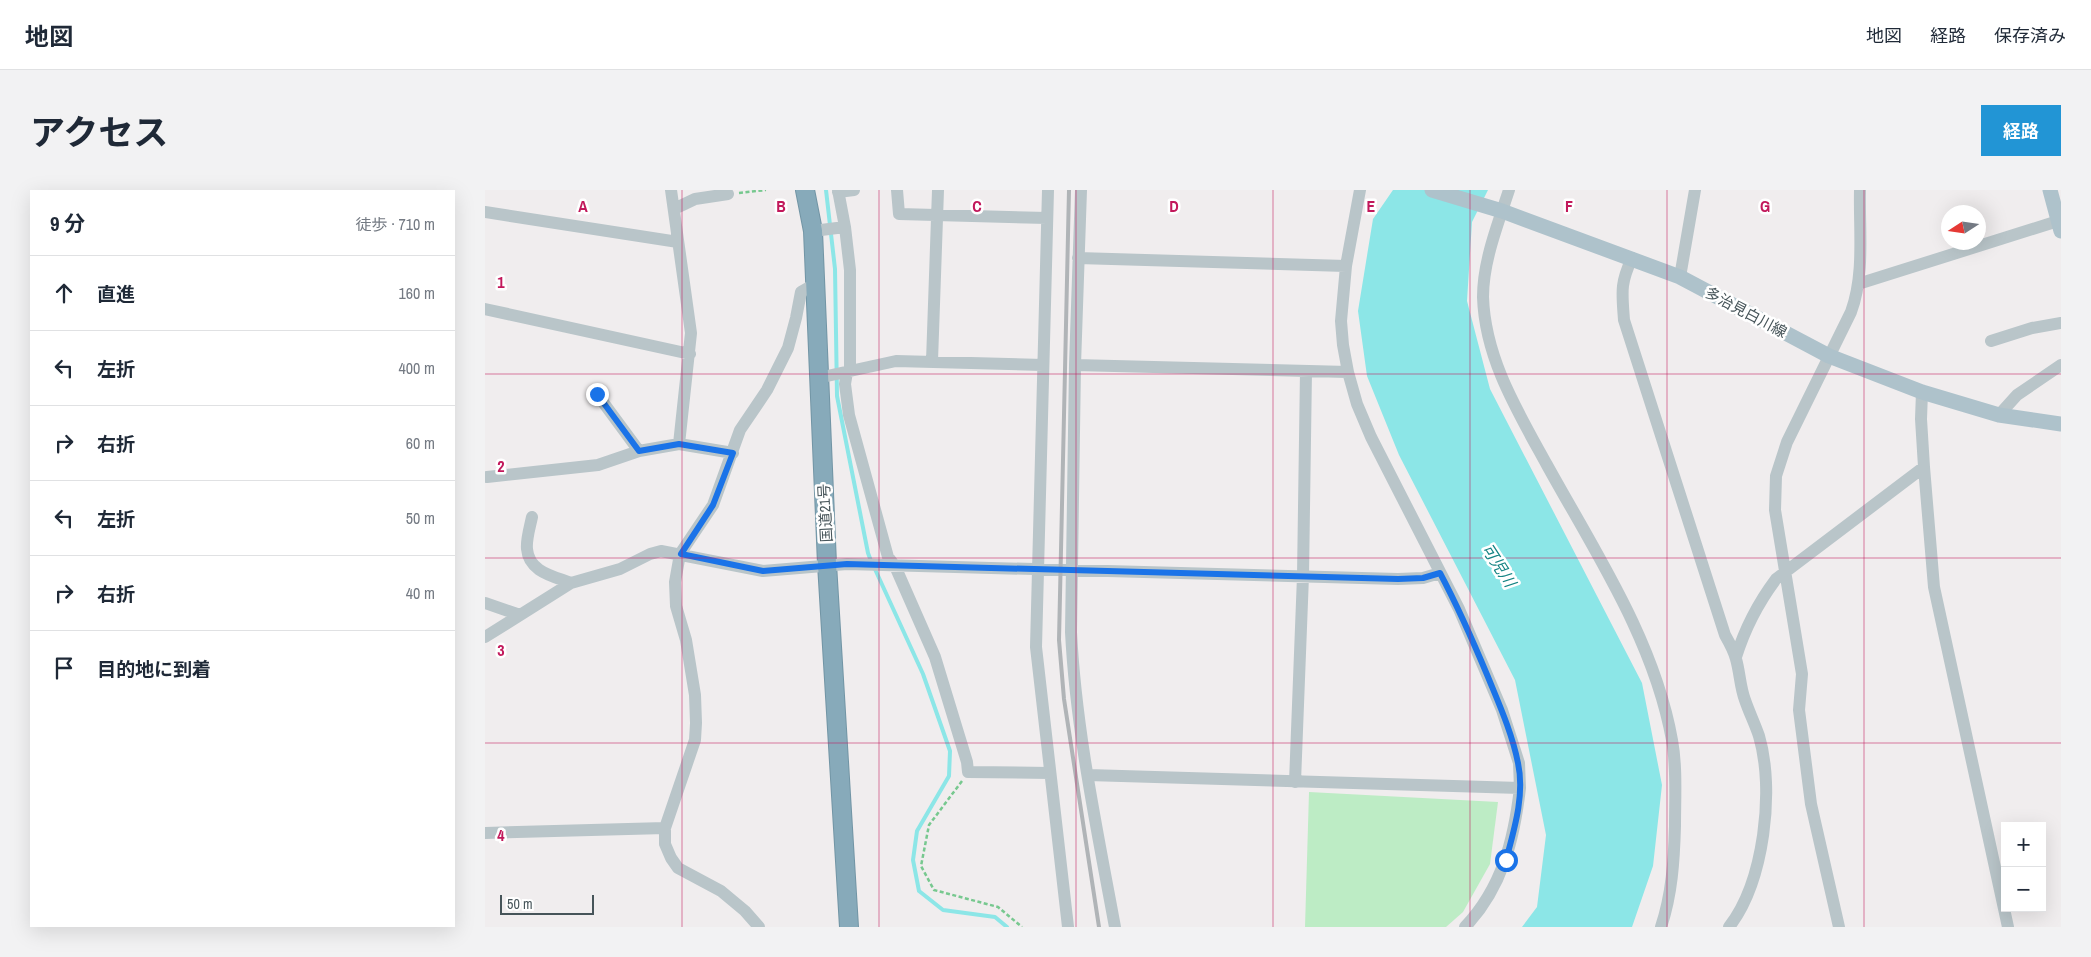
<!DOCTYPE html>
<html lang="ja">
<head>
<meta charset="utf-8">
<style>
	body { margin:0; font-family:"Archivo Narrow","Noto Sans JP",sans-serif; background:#f2f2f3; color:#1f2937 }
	.controls { position:absolute; right:15px; bottom:15px; display:grid; overflow:hidden; border-radius:0px; box-shadow:0 5px 20px #0002 }
	.controls button { width:45px; height:45px; display:grid; place-items:center; padding:0; border:0; border-bottom:1px solid #e0e1e3; background:#fff; color:#1f2937; font:25px sans-serif }
	.compass { position:absolute; left:1456px; top:15px; width:45px; height:45px; border-radius:50%; background:#fff; box-shadow:0 5px 20px #0002; rotate:258deg }
	.scale { position:absolute; left:15px; bottom:12px; width:94px; box-sizing:border-box; padding-left:5px; border:2px solid #465459; border-top:0; font-size:14px; line-height:18px; white-space:nowrap; color:#465459; -webkit-text-stroke:4px #fff; paint-order:stroke }
	.stop { position:absolute; width:15px; height:15px; margin:-11px; border:4px solid #1a73e8; border-radius:50%; background:#fff }
	.stop.end { background:#1a73e8; border-color:#fff; box-shadow:0 1px 5px #0008 }
	.list { margin:0; padding:0; list-style:none }
	h2 { display:flex; justify-content:space-between; align-items:center; height:65px; margin:0; padding:0 20px; font-size:21px }
	h2 small { font-size:16px; font-weight:400; color:#747a83 }
	.list li { display:grid; grid-template-columns:32px 1fr auto; gap:15px; align-items:center; box-sizing:border-box; height:75px; padding:0 20px; border-top:1px solid #e0e1e3 }
	.list b { display:block; font-size:19px; white-space:nowrap }
	.list em { font-size:16px; font-style:normal; color:#747a83 }
	.icon { flex:none; width:28px; height:28px; fill:none; stroke:currentColor; stroke-width:2; stroke-linecap:round; stroke-linejoin:round }
	.map { position:relative; flex:none; width:1576px; height:737px; overflow:hidden; border-radius:0px }
	header { display:flex; align-items:center; gap:30px; box-sizing:border-box; height:70px; padding:0 25px; background:#fff; border-bottom:1px solid #e0e1e3 }
	header strong { font-size:24px }
	nav { display:flex; gap:28px; margin-inline-start:auto; font-size:18px }
	.intro { display:flex; align-items:center; justify-content:space-between; box-sizing:border-box; height:120px; padding:0 30px }
	h1 { margin:0; font-size:35px }
	.button { padding:12px 22px; border-radius:0px; background:#2295d5; color:#fff; font-size:18px; font-weight:700 }
	main { display:flex; gap:30px; padding:0 30px }
	aside { flex:1; background:#fff; border-radius:0px; box-shadow:0 5px 20px #0002 }
	.map>svg:first-child { display:block }
	.green { fill:#bdecc5 }
	.water { fill:#8ce6e7 }
	.lines { fill:none; stroke-linecap:round; stroke-linejoin:round }
	.stream { stroke:#8ce6e7; stroke-width:4 }
	.highway-casing { stroke:#7295a5; stroke-width:20 }
	.path { stroke:#77c88f; stroke-width:2.5; stroke-dasharray:4 2.5; stroke-linecap:butt }
	.minor { stroke:#b9c5c9; stroke-width:12 }
	.major { stroke:#aec2cb; stroke-width:15 }
	.highway { stroke:#87aaba; stroke-width:18 }
	.rail { stroke:#b0b4b7; stroke-width:4 }
	.route { stroke:#1a73e8; stroke-width:6 }
	.grid { fill:none; stroke:#c2185b; stroke-width:1; stroke-opacity:0.55 }
	.labels { text-anchor:middle; dominant-baseline:central; stroke-width:5; stroke-linejoin:round; paint-order:stroke }
	.street-label { font-size:15px; fill:#465459; stroke:#fff }
	.water-label { font-size:16px; font-style:italic; fill:#138383; stroke:#fff }
	.grid-label { font-size:16px; text-anchor:middle; font-weight:bold; fill:#c2185b; stroke:#fff; stroke-width:5; stroke-linejoin:round; paint-order:stroke }
</style>
</head>
<body>
<header>
<strong>地図</strong>
<nav><a>地図</a><a>経路</a><a>保存済み</a></nav>
</header>
<div class="intro"><h1>アクセス</h1><a class="button">経路</a></div>
<main>
<aside>
<h2>9 分<small>徒歩 · 710 m</small></h2>
<ul class="list">
<li><svg class="icon" aria-label="ahead" viewBox="0 0 24 24"><path d="M12 20V5M6 11l6-6 6 6"/></svg><div><b>直進</b></div><em>160 m</em></li>
<li><svg class="icon" aria-label="left" viewBox="0 0 24 24"><path d="M17 20v-9H6M10 6l-5 5 5 5"/></svg><div><b>左折</b></div><em>400 m</em></li>
<li><svg class="icon" aria-label="right" viewBox="0 0 24 24"><path d="M7 20v-9h11M14 6l5 5-5 5"/></svg><div><b>右折</b></div><em>60 m</em></li>
<li><svg class="icon" aria-label="left" viewBox="0 0 24 24"><path d="M17 20v-9H6M10 6l-5 5 5 5"/></svg><div><b>左折</b></div><em>50 m</em></li>
<li><svg class="icon" aria-label="right" viewBox="0 0 24 24"><path d="M7 20v-9h11M14 6l5 5-5 5"/></svg><div><b>右折</b></div><em>40 m</em></li>
<li><svg class="icon" aria-label="arrive" viewBox="0 0 24 24"><path d="M6 21V4h12l-3 4 3 4H6"/></svg><div><b>目的地に到着</b></div></li>
</ul>
</aside>
<div class="map">
<svg width="1576" height="737" viewBox="0 0 1576 737">
	<rect width="100%" height="100%" fill="#f0edee"/>
	<path class="green" d="M824,602L1013,612L1005,674L978,722L961,737H820Z"/>
	<path class="water" d="M908,0H1003L987,32L982,111L1005,199L1157,493L1177,595L1168,676L1147,737H1037L1052,717L1061,645L1030,490L914,265L882,186L873,121L888,29Z"/>
	<g class="lines">
		<path class="stream" d="M341,0L350,79L352,206L383,363L386,371
			M389,377L438,484L465,561L464,586L432,641L428,670L434,701L458,720L510,727L522,737"/>
		<g class="highway-casing">
			<path id="highway" d="M320,0L328,41L342,374L364,737"/>
		</g>
		<path class="path" d="M254,3L281,0
			M477,591L444,635L436,676L449,700L513,717L537,737"/>
		<path class="minor" d="M186,0L206,143L194,254
			M353,0L360,37L365,80V181
			M412,0L414,24L562,28
			M563,0L551,457L583,737
			M596,0L590,175L586,442C591,541 612,639 630,737
			M1024,0C1013,34 998,71 998,107C1000,169 1033,222 1062,275C1110,362 1169,450 1187,550C1192,577 1190,608 1190,636C1189,671 1187,704 1176,737
			M353,2L369,0
			M189,19L210,9L243,4
			M0,22L193,52
			M328,41L360,37
			M593,68L861,76
			M1147,68C1135,94 1137,102 1139,130L1240,445C1244,452 1249,461 1251,469C1255,483 1255,497 1260,510C1264,522 1270,534 1274,546C1290,600 1279,692 1244,737
			M1195,87L1210,0
			M1373,94L1573,31
			M0,119L205,164
			M1506,151L1547,138L1576,133
			M447,171L453,0
			M590,175L863,182
			M362,182L360,194L364,225L403,367L410,376L450,467L482,572L483,582L565,583
			M333,188L411,171L558,175
			M1437,202L1436,229L1439,277L1449,397L1523,737
			M112,204L154,261L194,254L248,263
			M1514,225L1532,205L1576,175
			M2,287L113,275L154,261
			M47,327C45,337 41,349 42,359C44,382 68,386 86,393
			M0,413L35,425
			M0,447L86,393L135,379L165,364L176,361L278,381L362,374L913,389L938,388L955,383
			M1251,467C1260,438 1273,413 1291,389L1439,277
			M603,585L1035,598L1034,573L1017,520L974,419L886,247L872,214L863,182L858,155L856,131L861,76L875,0
			M810,592L818,386L821,181
			M0,643L180,638
			M274,737L260,721L236,701L193,678L186,668L180,654V638L210,550L211,533L210,505L201,450L191,416L190,392L195,364L228,315L255,240L282,200L303,158L311,128L316,102L330,94
			M980,737C1017,698 1029,650 1035,598
			M1354,737L1326,614L1314,520L1317,484L1290,320L1291,286L1302,252L1366,122C1380,84 1374,40 1375,0"/>
		<path class="major" d="M947,0L1017,21L1195,87L1344,166L1437,202L1514,225L1576,234
			M1565,0L1576,41"/>
		<use href="#highway" class="highway"/>
		<path class="rail" d="M584,0L574,450L579,509L614,737"/>
	</g>
	<g class="lines">
		<path class="route" d="M112,204L154,261L194,254L248,263L228,315L196,364L278,381L362,374L913,389L938,388L955,383C973,417 988,451 1003,487C1014,514 1027,543 1033,573C1040,605 1029,640 1021,670"/>
	</g>
	<path class="grid" d="M197,0V737M394,0V737M591,0V737M788,0V737M985,0V737M1182,0V737M1379,0V737M0,184H1576M0,368H1576M0,553H1576"/>
	<g class="labels">
		<g class="street-label">
			<text transform="translate(1261 122) rotate(28)">多治見白川線</text>
			<text transform="translate(340 323) rotate(-93)">国道21号</text>
		</g>
		<g class="water-label">
			<text transform="translate(1014 375) rotate(57)">可児川</text>
		</g>
	</g>
	<g class="grid-label">
		<text x="98" y="22">A</text>
		<text x="296" y="22">B</text>
		<text x="492" y="22">C</text>
		<text x="689" y="22">D</text>
		<text x="886" y="22">E</text>
		<text x="1084" y="22">F</text>
		<text x="1280" y="22">G</text>
		<text x="16" y="98">1</text>
		<text x="16" y="282">2</text>
		<text x="16" y="466">3</text>
		<text x="16" y="651">4</text>
	</g>
</svg>
<div class="controls">
<button>+</button>
<button>−</button>
</div>
<svg class="compass" viewBox="-18 -18 36 36"><path d="M0-13l5 13h-10z" fill="#e53935"/><path d="M0 13l5-13h-10z" fill="#747a83"/></svg>
<div class="scale">50 m</div>
<div class="stop" style="left:1021px;top:670px"></div>
<div class="stop end" style="left:112px;top:204px"></div>
</div>
</main>
</body>
</html>
